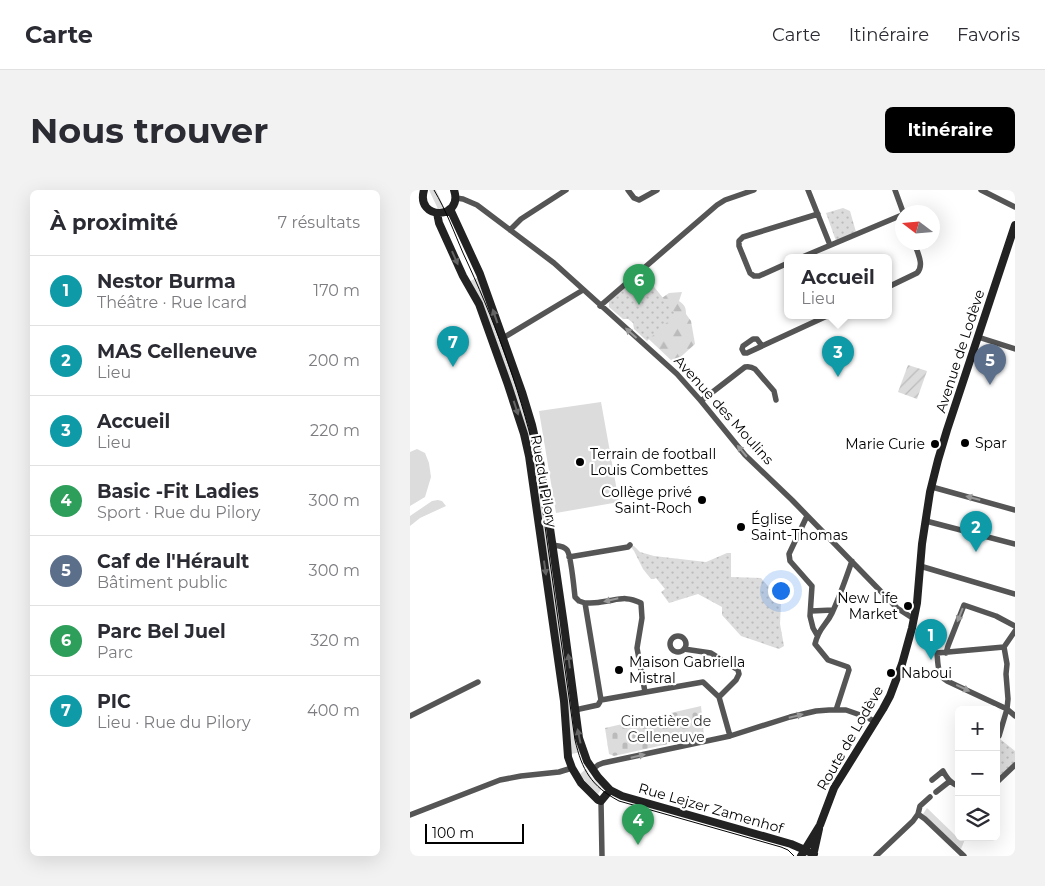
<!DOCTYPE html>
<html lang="fr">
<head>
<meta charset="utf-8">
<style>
	body { margin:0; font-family:Montserrat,sans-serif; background:#f2f2f3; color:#2b2b33 }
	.controls { position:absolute; right:15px; bottom:15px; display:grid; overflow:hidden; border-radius:8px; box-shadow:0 5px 20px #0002 }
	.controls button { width:45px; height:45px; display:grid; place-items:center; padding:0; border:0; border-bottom:1px solid #e1e1e2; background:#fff; color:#2b2b33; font:25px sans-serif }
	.compass { position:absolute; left:485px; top:15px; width:45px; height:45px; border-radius:50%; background:#fff; box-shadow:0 5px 20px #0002; rotate:286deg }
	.scale { position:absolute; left:15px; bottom:12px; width:99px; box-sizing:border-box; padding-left:5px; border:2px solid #000; border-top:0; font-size:14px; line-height:18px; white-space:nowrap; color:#000; -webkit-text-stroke:4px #fff; paint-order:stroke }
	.you { position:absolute; left:370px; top:400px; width:18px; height:18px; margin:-12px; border:4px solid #fff; border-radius:50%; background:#1a73e8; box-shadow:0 0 0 8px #1a73e833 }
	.badge { display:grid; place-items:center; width:32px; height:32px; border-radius:50%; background:#000; color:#fff; font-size:16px; font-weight:700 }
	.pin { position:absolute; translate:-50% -41px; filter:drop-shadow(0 1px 2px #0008) }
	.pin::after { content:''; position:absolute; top:26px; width:18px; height:15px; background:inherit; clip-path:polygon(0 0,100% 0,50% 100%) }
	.popup { position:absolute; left:374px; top:64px; width:108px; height:65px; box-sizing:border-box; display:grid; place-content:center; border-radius:8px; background:#fff; filter:drop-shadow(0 1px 4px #0005); font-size:16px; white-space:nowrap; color:#7c7c81 }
	.popup b { font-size:19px; color:#2b2b33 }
	.popup::after { content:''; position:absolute; left:50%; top:100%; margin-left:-10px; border:10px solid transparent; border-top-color:#fff }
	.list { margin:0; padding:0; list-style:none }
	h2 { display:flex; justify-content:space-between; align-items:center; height:65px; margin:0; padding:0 20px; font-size:21px }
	h2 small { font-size:16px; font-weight:400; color:#7c7c81 }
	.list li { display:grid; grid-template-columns:32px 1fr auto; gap:15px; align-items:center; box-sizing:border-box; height:70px; padding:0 20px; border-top:1px solid #e1e1e2 }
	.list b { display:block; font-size:19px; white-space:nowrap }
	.list p { margin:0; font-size:16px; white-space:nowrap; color:#7c7c81 }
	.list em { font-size:16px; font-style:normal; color:#7c7c81 }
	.icon { flex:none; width:28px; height:28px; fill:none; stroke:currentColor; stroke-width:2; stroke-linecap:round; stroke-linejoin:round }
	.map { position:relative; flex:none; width:605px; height:666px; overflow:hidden; border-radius:8px }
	header { display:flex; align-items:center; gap:30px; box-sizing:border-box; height:70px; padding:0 25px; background:#fff; border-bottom:1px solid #e1e1e2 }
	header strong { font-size:24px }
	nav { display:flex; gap:28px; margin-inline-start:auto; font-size:18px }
	.intro { display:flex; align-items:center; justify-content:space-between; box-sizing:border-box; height:120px; padding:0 30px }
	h1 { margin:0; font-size:35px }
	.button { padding:12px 22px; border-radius:8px; background:#000; color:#fff; font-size:18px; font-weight:700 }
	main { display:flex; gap:30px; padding:0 30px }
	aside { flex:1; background:#fff; border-radius:8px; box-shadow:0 5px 20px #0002 }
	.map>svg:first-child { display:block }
	.grass { fill:#dcdcdc }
	.forest { fill:url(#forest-firs) }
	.cemetery { fill:url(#cemetery-stones) }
	.park { fill:url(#park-dots) }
	.garden { fill:url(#garden-furrows) }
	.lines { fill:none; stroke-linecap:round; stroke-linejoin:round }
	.street { stroke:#555; stroke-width:5.5 }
	.secondary { stroke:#222; stroke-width:8 }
	.tram { stroke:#000; stroke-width:1 }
	.oneway { fill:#646464 }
	.oneway2 { fill:#999 }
	.poi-dot { fill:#000; stroke:#fff; stroke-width:2 }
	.labels { text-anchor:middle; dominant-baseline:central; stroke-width:4.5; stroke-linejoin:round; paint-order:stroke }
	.street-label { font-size:14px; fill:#000; stroke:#fff }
	.poi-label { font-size:14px; fill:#000; stroke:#fff; text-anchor:start }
	.park-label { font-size:14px; fill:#333; stroke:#fff }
</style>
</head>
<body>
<header>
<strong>Carte</strong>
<nav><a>Carte</a><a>Itinéraire</a><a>Favoris</a></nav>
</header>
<div class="intro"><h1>Nous trouver</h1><a class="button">Itinéraire</a></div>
<main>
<aside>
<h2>À proximité<small>7 résultats</small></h2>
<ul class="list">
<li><span class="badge" style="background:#0f9aa8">1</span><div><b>Nestor Burma</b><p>Théâtre · Rue Icard</p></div><em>170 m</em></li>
<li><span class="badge" style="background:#0f9aa8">2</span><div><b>MAS Celleneuve</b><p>Lieu</p></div><em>200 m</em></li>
<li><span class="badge" style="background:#0f9aa8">3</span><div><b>Accueil</b><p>Lieu</p></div><em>220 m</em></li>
<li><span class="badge" style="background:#2e9e5b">4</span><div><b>Basic -Fit Ladies</b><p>Sport · Rue du Pilory</p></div><em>300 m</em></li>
<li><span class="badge" style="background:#5c6f8a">5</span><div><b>Caf de l'Hérault</b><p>Bâtiment public</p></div><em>300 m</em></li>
<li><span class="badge" style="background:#2e9e5b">6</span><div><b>Parc Bel Juel</b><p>Parc</p></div><em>320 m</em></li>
<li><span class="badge" style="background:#0f9aa8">7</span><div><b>PIC</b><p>Lieu · Rue du Pilory</p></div><em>400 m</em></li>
</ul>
</aside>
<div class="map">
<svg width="605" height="666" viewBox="0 0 605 666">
	<defs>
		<pattern id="forest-firs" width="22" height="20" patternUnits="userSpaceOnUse" patternTransform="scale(1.25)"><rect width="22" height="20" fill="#dcdcdc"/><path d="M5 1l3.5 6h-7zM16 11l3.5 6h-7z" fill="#bbb"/></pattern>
		<pattern id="cemetery-stones" width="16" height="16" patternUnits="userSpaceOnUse" patternTransform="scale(1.25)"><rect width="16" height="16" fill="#dcdcdc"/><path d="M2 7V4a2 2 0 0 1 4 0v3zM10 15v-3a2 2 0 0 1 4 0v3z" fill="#bbb"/></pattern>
		<pattern id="park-dots" width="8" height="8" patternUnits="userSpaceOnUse" patternTransform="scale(1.25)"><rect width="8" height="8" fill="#dcdcdc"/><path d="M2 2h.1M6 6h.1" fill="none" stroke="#bbb" stroke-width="1.8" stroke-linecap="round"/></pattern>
		<pattern id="garden-furrows" width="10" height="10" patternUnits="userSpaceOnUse" patternTransform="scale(1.25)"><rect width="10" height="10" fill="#dcdcdc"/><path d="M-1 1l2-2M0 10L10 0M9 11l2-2" fill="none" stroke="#bbb"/></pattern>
	</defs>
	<rect width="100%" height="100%" fill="#fff"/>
	<path class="grass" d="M19,0H26L34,17L28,19Z
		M69,87L92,153L125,252L172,562L161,564L121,269L58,92Z
		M191,212L209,312L146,323L129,221Z
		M7,259L15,263L19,273L21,287L15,307L0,316V262Z
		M28,310L32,311L36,316L10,328L0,336V326L22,311Z
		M176,579L182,588L192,598L188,604L176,592L170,584Z
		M517,618L547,647L549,644V647H556L551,659L513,624Z"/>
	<path class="forest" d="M272,102L269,111C275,115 276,118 276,124L281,131L285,154L264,173L226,137L252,108L259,103Z"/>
	<path class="cemetery" d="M291,516L294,546L204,566L199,564L195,538Z"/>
	<path class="park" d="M433,18L440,21L446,42L426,51L416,23Z
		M232,82L266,124L237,151L224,139L223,133L218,129H213L199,117V112Z
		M222,356H224L230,362L244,366L296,372L317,363H321V387L351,388L371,411L370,434L374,456L369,459L331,446L312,425V417L288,404L259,413L251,402L255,399L246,388L244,389H241L233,379L224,361L221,357Z
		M590,549L605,561V572L586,589V565Z"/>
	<path class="garden" d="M498,175L517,181L507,209L488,202Z"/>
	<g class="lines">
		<path class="street" d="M218,0L224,8L229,10L247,0
			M398,0L420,55
			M485,0L493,22
			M571,0L605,17
			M46,8L53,9L67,15L144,73L267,184L291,211L335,265L382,310L487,418L504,429
			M100,40L111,29L156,0
			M390,68L492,25
			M378,73L349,86H344L340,83L329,56V51L333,47L408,24
			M478,97L507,83C515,75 507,62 504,52
			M190,116L307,15L315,10L344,0
			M568,147L605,159
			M93,148L173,100
			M352,156L347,149H343L333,156L332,159L334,163H337L417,126
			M291,211L335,177C339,176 342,177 345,179L364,201L366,210
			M522,297L605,320
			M397,326L379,364L380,371L402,396L400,426L403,438L407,445
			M516,331L605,354
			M142,355C147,356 153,355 157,360C161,365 164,398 165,407L169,411L175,413L191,510
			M159,367L218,357L220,355
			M510,376L605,404
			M175,413C180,413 186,413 191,412C208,410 215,405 231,413L232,428L227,458L235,502
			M401,421L423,420
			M260 454a8 8 0 1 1 16 0a8 8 0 1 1-16 0Z
			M594,457L527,463C528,473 527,485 537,491L597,519L605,526
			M594,457L605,441
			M274,459L301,463L328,480L329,484L326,490L309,507
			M536,463L538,456L554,415L586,426L605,436
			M165,520L188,515L191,510L293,492L309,507L320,546
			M426,520L439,480L438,477L418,470L405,454C409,437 416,436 422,423C430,406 436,388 442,371
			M0,526L68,492
			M589,546L597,519L598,509L596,484L597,474L594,457
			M182,580L188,575L193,573L320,546L380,527L406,521L419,520H436L456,527L466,532
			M522,590L533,581C537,588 541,594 549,596
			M586,593L605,575
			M526,602L540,591
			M191,611L192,666
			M508,624L510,616L520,607
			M0,625L90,590L111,586L149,582L162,578
			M466,666L503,631L508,624L515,629L554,666"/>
		<path class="secondary" d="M14,0C5,31 54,30 44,0
			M40,19L70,84L112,202L122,235L129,266L132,283L154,435L169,548L177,571L188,587L200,600L212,606L381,654L404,664
			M27,23L29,33L53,86L69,114L98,195L114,244L119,266L154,511L158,567L162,578L171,593L188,610L191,611L200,600
			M391,666L410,635L424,598L473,519L480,506L492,474L502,438L507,413L512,354L520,302L528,270L537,240L605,35
			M403,666L409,639"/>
		<path class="tram" d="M24,0C36,20 44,42 53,63C83,127 109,196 125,265L165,550C172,580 181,596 209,611L371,657L378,660L384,666"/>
	</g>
	<defs><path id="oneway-solid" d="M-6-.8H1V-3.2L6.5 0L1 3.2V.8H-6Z" transform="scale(1.25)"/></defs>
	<g class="oneway">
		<use href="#oneway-solid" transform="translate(45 68) rotate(66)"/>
		<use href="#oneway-solid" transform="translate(85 126) rotate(-109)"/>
		<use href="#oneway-solid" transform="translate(106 218) rotate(72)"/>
		<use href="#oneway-solid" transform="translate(135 378) rotate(82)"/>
		<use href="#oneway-solid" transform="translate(159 471) rotate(-97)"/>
		<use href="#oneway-solid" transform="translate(169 546) rotate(-102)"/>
	</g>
	<g class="oneway2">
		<use href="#oneway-solid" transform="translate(221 143) rotate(-138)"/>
		<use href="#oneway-solid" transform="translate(332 261) rotate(-130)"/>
		<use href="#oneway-solid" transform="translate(563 308) rotate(-165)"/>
		<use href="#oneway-solid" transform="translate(201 410) rotate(167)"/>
		<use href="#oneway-solid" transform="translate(550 425) rotate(112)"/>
		<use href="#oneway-solid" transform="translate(553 498) rotate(25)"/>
		<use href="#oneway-solid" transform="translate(386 526) rotate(-14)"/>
		<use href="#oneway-solid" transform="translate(228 566) rotate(-13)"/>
	</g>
	<g class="poi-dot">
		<circle cx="555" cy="253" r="5"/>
		<circle cx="525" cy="254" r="5"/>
		<circle cx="170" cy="272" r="5"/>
		<circle cx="292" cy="310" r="5"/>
		<circle cx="331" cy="337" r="5"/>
		<circle cx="498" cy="416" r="5"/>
		<circle cx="209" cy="480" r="5"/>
		<circle cx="481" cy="483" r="5"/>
	</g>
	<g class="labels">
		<g class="street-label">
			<text transform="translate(550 161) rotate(-72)">Avenue de Lodève</text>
			<text transform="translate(314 220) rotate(48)">Avenue des Moulins</text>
			<text transform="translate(134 291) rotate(80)">Rue du Pilory</text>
			<text transform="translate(440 548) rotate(-60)">Route de Lodève</text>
			<text transform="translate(301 618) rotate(16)">Rue Lejzer Zamenhof</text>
		</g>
		<g class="poi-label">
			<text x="565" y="253">Spar</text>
			<text x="515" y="254" text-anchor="end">Marie Curie</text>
			<text x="180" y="264">Terrain de football<tspan x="180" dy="16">Louis Combettes</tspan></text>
			<text x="282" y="302" text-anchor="end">Collège privé<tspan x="282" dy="16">Saint-Roch</tspan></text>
			<text x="341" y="329">Église<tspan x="341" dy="16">Saint-Thomas</tspan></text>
			<text x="488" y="408" text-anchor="end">New Life<tspan x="488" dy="16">Market</tspan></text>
			<text x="219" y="472">Maison Gabriella<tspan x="219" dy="16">Mistral</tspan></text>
			<text x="491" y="483">Naboui</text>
		</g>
		<g class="park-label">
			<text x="256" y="531">Cimetière de<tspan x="256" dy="16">Celleneuve</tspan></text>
		</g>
	</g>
</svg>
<div class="controls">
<button>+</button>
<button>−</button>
<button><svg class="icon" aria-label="layers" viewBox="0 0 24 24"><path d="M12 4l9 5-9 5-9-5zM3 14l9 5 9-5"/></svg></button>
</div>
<svg class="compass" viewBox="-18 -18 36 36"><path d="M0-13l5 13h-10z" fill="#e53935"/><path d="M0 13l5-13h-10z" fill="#7c7c81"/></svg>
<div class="scale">100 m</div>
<div class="you"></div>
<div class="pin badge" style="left:521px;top:470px;background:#0f9aa8">1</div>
<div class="pin badge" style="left:566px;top:362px;background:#0f9aa8">2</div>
<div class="pin badge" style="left:428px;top:187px;background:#0f9aa8">3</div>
<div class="popup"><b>Accueil</b>Lieu</div>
<div class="pin badge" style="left:228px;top:655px;background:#2e9e5b">4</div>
<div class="pin badge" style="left:580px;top:195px;background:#5c6f8a">5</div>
<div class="pin badge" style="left:229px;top:115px;background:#2e9e5b">6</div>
<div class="pin badge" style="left:43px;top:177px;background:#0f9aa8">7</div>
</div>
</main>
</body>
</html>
